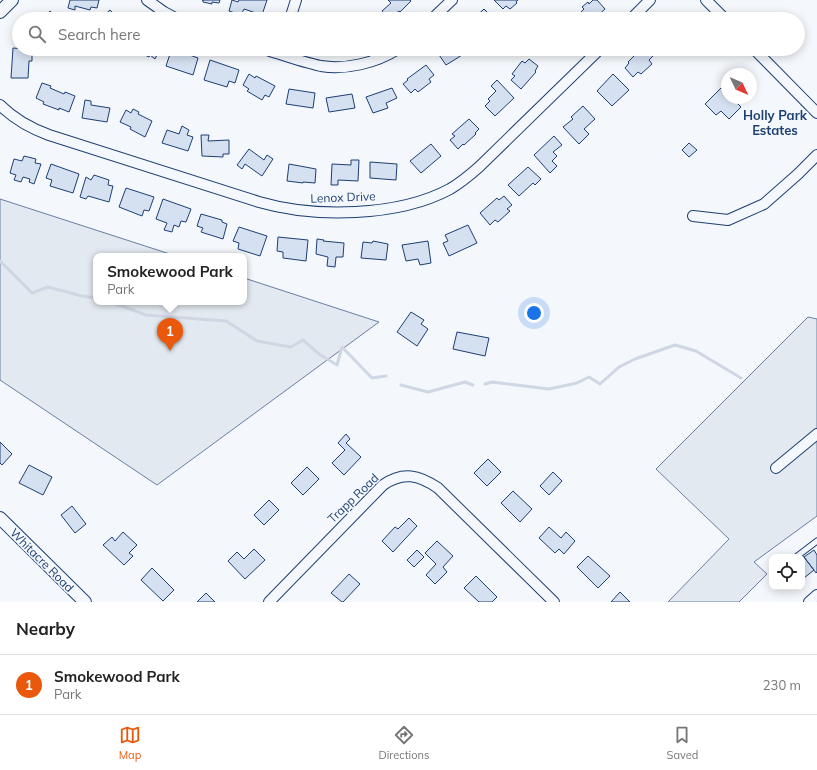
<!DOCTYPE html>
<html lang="en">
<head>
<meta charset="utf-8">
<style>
	body { margin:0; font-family:Mulish,sans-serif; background:#f2f2f2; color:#222 }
	.controls { position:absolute; right:12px; bottom:12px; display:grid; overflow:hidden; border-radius:8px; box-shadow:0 2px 10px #0003 }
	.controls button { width:36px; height:36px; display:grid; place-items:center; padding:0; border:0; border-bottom:1px solid #e0e0e0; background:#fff; color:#222; font:20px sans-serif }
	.compass { position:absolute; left:721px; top:68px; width:36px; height:36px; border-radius:50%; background:#fff; box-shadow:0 2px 10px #0003; rotate:134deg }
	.you { position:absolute; left:534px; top:313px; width:14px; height:14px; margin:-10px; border:3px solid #fff; border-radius:50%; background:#1a73e8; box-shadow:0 0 0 6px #1a73e833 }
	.badge { display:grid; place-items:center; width:26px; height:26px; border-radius:50%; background:#ea580c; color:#fff; font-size:13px; font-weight:700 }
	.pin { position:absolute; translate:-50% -33px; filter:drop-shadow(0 1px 2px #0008) }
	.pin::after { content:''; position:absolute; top:21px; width:14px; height:12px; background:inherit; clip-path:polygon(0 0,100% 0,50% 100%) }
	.popup { position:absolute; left:93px; top:253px; width:154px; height:52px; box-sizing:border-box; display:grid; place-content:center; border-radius:8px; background:#fff; filter:drop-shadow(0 1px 3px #0005); font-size:13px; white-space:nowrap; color:#767676 }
	.popup b { font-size:15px; color:#222 }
	.popup::after { content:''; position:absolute; left:50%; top:100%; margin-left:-8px; border:8px solid transparent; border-top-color:#fff }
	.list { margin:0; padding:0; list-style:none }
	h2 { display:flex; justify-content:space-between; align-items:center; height:52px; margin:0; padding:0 16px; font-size:17px }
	h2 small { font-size:13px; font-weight:400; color:#767676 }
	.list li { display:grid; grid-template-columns:26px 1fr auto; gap:12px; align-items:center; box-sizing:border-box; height:60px; padding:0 16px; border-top:1px solid #e0e0e0 }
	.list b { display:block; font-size:15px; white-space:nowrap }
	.list p { margin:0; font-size:13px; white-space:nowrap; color:#767676 }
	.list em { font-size:13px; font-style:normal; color:#767676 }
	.icon { flex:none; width:22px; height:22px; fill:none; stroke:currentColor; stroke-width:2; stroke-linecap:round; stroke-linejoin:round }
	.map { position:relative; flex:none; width:817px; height:602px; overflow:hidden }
	.search { position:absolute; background:#fff; box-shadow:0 2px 10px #0003; left:12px; right:12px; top:12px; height:44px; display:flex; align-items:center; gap:10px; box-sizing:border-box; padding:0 14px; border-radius:22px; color:#767676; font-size:15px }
	.sheet { height:112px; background:#fff }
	nav { display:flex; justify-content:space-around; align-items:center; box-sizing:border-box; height:56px; border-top:1px solid #e0e0e0; background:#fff; font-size:11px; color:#767676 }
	nav a { display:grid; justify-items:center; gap:2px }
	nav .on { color:#ea580c }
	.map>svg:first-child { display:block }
	.green { fill:#e3e9f0; stroke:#687fa3 }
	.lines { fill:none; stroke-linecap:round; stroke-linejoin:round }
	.stream { stroke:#cfd7e4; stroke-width:3 }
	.building { fill:#d5e0f0; stroke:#1d3f73 }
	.service-casing { stroke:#1d3f73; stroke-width:7 }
	.minor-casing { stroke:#1d3f73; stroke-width:12 }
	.tertiary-casing { stroke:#1d3f73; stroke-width:14 }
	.service { stroke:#f4f7fb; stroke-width:5 }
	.minor { stroke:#f4f7fb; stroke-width:10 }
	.tertiary { stroke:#f4f7fb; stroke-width:12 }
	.labels { text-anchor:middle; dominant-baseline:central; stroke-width:3; stroke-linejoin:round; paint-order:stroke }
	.street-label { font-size:12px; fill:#1d3f73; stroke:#f4f7fb }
	.neighbourhood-label { font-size:13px; font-weight:bold; fill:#1d3f73; stroke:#f4f7fb }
</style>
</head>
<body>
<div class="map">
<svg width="817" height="602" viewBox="0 0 817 602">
	<rect width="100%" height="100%" fill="#f4f7fb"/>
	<path class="green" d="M0,199L176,256H96V302H244V278L379,322L157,485L0,380Z
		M808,317L817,319V516L754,562L767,574L739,602H668L729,539L656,469Z"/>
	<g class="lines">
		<path class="stream" d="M0,261L32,293L48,287L82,296L96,298
			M111,302L146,315L226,321L257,341L291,347L303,340L319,354L337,365L342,347L372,378L386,376
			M485,384L492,382L549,389L577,383L589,377L600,384L619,367L635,359L675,345L696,351L741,378
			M401,385L428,392L465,382L473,385"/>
	</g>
	<path class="building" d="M70,0H99L97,8L91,7L90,10L75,6V10L68,8Z
		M202,0H220L219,3L212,2V4L203,2V0Z
		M232,0L238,2L239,0H267L262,15L244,9L241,15L229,11Z
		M388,0H410L411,1L400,12L399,11L389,19L382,11L391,3Z
		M494,0H518L516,2L517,3L510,9L506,6L503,9Z
		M593,0H597L605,9L594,19H579L582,16L580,13L584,9L582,7L588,2L589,4Z
		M484,9L492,17L491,19H473Z
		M110,10L119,19H100Z
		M50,11L59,19H43Z
		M679,12L686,19H671Z
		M13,48L25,49V53L32,54V61H29L28,78H11Z
		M132,49H160L155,59L150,55L149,57Z
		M442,49H465L467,52L446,65L437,52Z
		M641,49H646L653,56L649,60L652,64L641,74L638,72L633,77L625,68L629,63L628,62Z
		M171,51L183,55L184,53L198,58L193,75L166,66Z
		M529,59L538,66L535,71L536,72L521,89L511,80L515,76L512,74L522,61L525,63Z
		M210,60L239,70L235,83L229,81L227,87L204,80Z
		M426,65L434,75L429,79L431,82L418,92L415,89L411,93L403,84L408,80L407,79Z
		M249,74L255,78L256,76L275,86L269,97L265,95L262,100L247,91L249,89L243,85Z
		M613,74L629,90L612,106L597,91Z
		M497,80L514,98L495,116L485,106L490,101L488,99L496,91L491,86Z
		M42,83L51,86L50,88L64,94L65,92L75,96L69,112L59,108V110L43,104L44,102L36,98Z
		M392,88L397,98L386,103L388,108L373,113L366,97Z
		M721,88L727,93V98H732L741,107L729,119L721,111L716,115L705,104Z
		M289,89L315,93L313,108L286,104Z
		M352,94L355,108L329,112L326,98Z
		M85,100L91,101V105L110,108L107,122L82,118Z
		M583,106L595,119L584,129L589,134L579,144L563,127L573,119L571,117Z
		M133,109L139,112L138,114L152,121L145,137L130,129L131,127L120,122L126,110L131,113Z
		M469,119L479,129L475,133L476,134L464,145L463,144L458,149L450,140L455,136L452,134Z
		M182,126L189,130L187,135L193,137L188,151L162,143L167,130L179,134Z
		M201,135H209L208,141L229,140V154H223V157L202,156Z
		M554,136L562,145L553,152L557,156L552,161L557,166L550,173L534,155Z
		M689,143L697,150L689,157L682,150Z
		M431,144L441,156L421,173L410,161Z
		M249,149L264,160L267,155L273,159L262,176L245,164L242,169L237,165Z
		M24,156L36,159L35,163L41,164L34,184L29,182L30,179L23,177L21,182L14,180L16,175L10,173L14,159L22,161Z
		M351,160H359L358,181L338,180V185H331L332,164L351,165Z
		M370,162L397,164L396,180L370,178Z
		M51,164L79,174L73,193L50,186L52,180L46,178Z
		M289,164L316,169L315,183L303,182V183L287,181Z
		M528,167L541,179L535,185L533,183L519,196L508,185Z
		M94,175L109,180L108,185L113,186L109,202L88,196L86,199L80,197L86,177L91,180Z
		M126,188L154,197L149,211L144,210L142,216L119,207Z
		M504,196L512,205L507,209L510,211L498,222L495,220L490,225L480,213L497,198L499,200Z
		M163,199L191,209L186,222L181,221L179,227L174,225L172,232L164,230L167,223L156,219Z
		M201,214L222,220V222L227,224L223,239L201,232L203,228L197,226Z
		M468,225L477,243L449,256L443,243L448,241L445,235Z
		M239,227L267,236L260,256L238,249L239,243L233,241Z
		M278,237L308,240L306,261L283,258V252L277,251Z
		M317,239L324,240L323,241L344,243L343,257H336L335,267L327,266L328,257L316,254Z
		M373,241L388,244L386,260L361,258L363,242L372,243Z
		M428,241L431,263L420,265L418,259L406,261L402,245Z
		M411,312L424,320L421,324L428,329L417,346L397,332Z
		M457,332L489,338L485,356L453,349Z
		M346,434L350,439L346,443L361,457L344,475L332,463L345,450L338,443Z
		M0,442L12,454L2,465L0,463Z
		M488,459L501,472L487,486L474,473Z
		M29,465L52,477L43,495L19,483Z
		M307,467L319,479L303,495L291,483Z
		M553,472L562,481L549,495L540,486Z
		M513,491L532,509L520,522L501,503Z
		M269,500L279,510L264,525L254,515Z
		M72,506L86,524L75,533L61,515Z
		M409,518L417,526L393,552L382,541L395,527L398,529Z
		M549,527L561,538L566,532L575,541L564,554L559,549L555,553L539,538Z
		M123,532L137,545L129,553L133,556L124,565L103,545L112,537L115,541Z
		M437,541L453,556L443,567L447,572L435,584L426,575L436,564L425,553Z
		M254,549L265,560L245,579L228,561L237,552L244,559Z
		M417,550L424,557L414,567L407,560Z
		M814,550L817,555V572L816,573L804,557Z
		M588,556L610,576L598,588L577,567Z
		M803,556L814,570L804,578L802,574L801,557Z
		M152,568L174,590L163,601L141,580Z
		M349,574L360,584L343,602H342L331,593Z
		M476,576L497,597L492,602H479L464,588Z
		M620,592L630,602H611Z
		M206,593L215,602H197Z"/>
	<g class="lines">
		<g class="service-casing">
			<path id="service" d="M796,557L817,541"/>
		</g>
		<g class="minor-casing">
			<path id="minor" d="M147,0L164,12L177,19
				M706,0L725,19
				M290,19L296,0
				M432,19L452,0
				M631,19L650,0
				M264,49C283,55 302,62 321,66C346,70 376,63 398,49
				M754,49L817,113
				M0,105C14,119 30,128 49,135L259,202C314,218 398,217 450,189C460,183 470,175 479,167L600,49
				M693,216L728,220L764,204L798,174L817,155
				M776,468L817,434
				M269,602L383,485C403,471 419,475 438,488L554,602
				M809,602L817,595"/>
		</g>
		<g class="tertiary-casing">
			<path id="tertiary" d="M0,12L12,0
				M0,518L85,602"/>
		</g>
		<use href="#service" class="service"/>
		<use href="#minor" class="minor"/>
		<use href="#tertiary" class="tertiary"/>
	</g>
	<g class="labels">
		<g class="street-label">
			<text transform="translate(343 197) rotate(-2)">Lenox Drive</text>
			<text transform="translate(353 498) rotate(-44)">Trapp Road</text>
			<text transform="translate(42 560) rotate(45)">Whitacre Road</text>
		</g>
		<g class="neighbourhood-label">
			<text x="775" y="115">Holly Park<tspan x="775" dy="15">Estates</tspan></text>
		</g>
	</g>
</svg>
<div class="controls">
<button><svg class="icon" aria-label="locate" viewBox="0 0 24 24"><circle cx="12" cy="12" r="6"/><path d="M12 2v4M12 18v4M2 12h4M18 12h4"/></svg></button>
</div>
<svg class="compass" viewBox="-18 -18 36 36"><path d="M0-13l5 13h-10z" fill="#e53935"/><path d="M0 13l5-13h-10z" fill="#767676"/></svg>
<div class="you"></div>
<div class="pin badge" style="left:170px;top:351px">1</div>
<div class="popup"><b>Smokewood Park</b>Park</div>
<div class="search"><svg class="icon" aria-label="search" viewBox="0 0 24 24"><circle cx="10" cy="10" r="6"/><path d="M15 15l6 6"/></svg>Search here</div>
</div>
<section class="sheet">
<h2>Nearby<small></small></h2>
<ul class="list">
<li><span class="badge">1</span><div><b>Smokewood Park</b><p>Park</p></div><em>230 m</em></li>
</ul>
</section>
<nav>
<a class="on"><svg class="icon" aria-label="map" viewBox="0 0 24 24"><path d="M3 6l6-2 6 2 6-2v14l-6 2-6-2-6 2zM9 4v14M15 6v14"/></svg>Map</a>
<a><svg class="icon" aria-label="directions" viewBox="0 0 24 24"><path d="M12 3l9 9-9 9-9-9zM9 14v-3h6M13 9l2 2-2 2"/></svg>Directions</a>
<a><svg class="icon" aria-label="saved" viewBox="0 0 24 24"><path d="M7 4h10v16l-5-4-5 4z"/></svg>Saved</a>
</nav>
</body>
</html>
